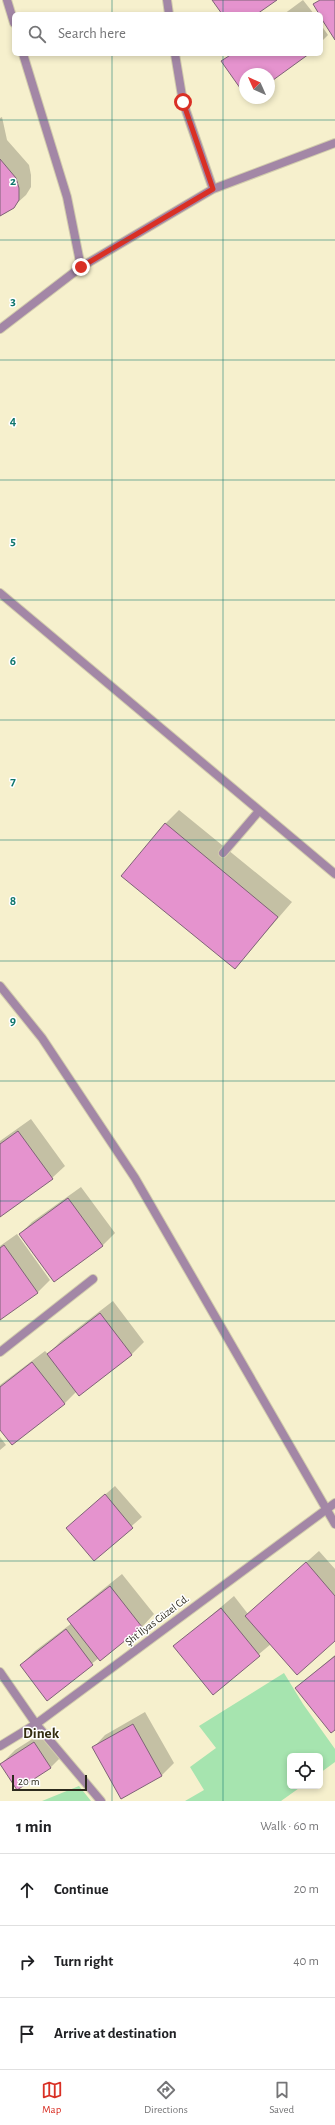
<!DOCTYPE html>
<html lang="en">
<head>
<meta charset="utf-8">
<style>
	body { margin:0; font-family:"Alegreya Sans",sans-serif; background:#f6f6f6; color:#202124 }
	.controls { position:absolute; right:12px; bottom:12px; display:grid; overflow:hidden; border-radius:6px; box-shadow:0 2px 6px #0003 }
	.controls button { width:36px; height:36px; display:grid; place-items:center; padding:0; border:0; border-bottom:1px solid #e0e0e0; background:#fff; color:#202124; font:20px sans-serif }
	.compass { position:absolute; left:239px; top:68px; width:36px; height:36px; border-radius:50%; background:#fff; box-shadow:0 2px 6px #0003; rotate:315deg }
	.scale { position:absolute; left:12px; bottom:10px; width:75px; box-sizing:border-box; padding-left:4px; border:2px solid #2c2a1d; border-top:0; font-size:11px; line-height:14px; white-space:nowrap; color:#2c2a1d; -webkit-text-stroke:3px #fff; paint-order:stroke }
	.stop { position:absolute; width:12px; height:12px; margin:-9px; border:3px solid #d93025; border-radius:50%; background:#fff }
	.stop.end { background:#d93025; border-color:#fff; box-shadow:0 1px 4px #0008 }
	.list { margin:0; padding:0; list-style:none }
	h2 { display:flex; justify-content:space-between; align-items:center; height:52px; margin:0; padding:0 16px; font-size:17px }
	h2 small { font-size:13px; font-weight:400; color:#757577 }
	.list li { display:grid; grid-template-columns:26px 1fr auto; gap:12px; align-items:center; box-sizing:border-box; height:72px; padding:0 16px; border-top:1px solid #e0e0e0 }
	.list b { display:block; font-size:15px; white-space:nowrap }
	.list em { font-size:13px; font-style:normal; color:#757577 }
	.icon { flex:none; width:22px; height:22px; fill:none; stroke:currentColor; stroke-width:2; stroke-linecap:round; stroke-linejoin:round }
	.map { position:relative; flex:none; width:335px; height:1801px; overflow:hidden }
	.search { position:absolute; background:#fff; box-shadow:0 2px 6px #0003; left:12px; right:12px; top:12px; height:44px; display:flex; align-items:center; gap:10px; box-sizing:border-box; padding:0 14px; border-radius:6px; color:#757577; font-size:15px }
	.sheet { height:268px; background:#fff }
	nav { display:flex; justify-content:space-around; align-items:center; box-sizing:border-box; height:56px; border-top:1px solid #e0e0e0; background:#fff; font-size:11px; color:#757577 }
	nav a { display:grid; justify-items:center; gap:2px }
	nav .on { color:#d93025 }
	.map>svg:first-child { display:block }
	.green { fill:#a6e4af }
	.shadow { fill:#0003 }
	.building { fill:#e593ce; stroke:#7f6377 }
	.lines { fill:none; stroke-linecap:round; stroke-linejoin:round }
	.service-casing { stroke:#d2ccad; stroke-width:10 }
	.minor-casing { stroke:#d2ccad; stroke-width:10 }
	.service { stroke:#a387a6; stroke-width:8 }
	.minor { stroke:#a387a6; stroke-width:8 }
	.route { stroke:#d93025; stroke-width:5 }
	.grid { fill:none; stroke:#0f766e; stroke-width:1; stroke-opacity:0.55 }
	.labels { text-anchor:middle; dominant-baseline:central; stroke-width:3; stroke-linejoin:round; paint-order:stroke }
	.street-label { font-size:11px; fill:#2c2a1d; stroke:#fff }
	.district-label { font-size:15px; font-weight:bold; fill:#332d11; stroke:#fff }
	.grid-label { font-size:13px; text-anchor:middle; font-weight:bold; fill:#0f766e; stroke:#fff; stroke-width:3; stroke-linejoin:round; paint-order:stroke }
</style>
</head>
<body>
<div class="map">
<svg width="335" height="1801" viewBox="0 0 335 1801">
	<rect width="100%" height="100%" fill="#f6f0cd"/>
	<path class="green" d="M284,1673L303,1704L335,1749V1762L320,1773V1756H290V1786H302L281,1801H185L204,1790L190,1767L216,1748L199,1726Z
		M79,1786L91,1801H42Z"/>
	<path class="shadow" d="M303,0L314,14H284Z
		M321,25L328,35L321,42Z
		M2,117L7,140L29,165L31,175V187L26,195L6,213L0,215V118Z
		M179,810L292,902L235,968L165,824Z
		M31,1119L65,1166L52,1178L0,1216V1141Z
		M81,1187L115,1233L103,1245L54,1281L20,1234L32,1222Z
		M17,1234L50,1280L38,1292L0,1319V1246Z
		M113,1301L144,1342L132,1354L80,1394L77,1391L64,1404L0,1428V1385L45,1351L48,1354L61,1341Z
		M0,1437L6,1445L0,1450Z
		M115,1486L142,1517L94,1559L67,1528Z
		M319,1551L335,1569V1640L271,1644L213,1693L175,1646L234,1596L248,1614Z
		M122,1574L154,1614L142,1627L100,1659L99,1658L47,1699L21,1665L35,1651L72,1623L68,1619L81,1607Z
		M335,1655V1728L296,1688Z
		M145,1712L174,1763L162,1775L121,1798L93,1748L105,1735Z
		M48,1729L64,1754L50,1768L1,1764L15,1750Z"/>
	<path class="building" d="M212,0H277L257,14H222Z
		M320,0H335V40L321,18V14H319L313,4Z
		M232,54H309L269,83V74H245V95L221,61Z
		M0,159L16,178L19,188V200L14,208L0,216Z
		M165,823L278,917L235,969L121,876Z
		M18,1131L53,1179L0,1217V1144Z
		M68,1198L103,1246L54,1282L19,1234Z
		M4,1245L38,1293L0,1320V1248Z
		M100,1313L132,1355L79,1396L47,1354Z
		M32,1362L65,1404L12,1445L0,1430V1387Z
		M105,1494L133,1528L94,1561L66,1528Z
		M306,1562L335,1596V1641L297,1675L245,1616Z
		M110,1586L142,1627L100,1661L67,1619Z
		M221,1608L260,1656L213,1695L173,1646Z
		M66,1629L93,1665L47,1701L20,1665Z
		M335,1656V1730L331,1733L295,1688Z
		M133,1724L162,1776L121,1799L92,1747Z
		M34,1742L51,1768L17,1790L0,1764Z"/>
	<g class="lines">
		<g class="service-casing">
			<path id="service" d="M223,853L259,811"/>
		</g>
		<g class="minor-casing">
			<path id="minor" d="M7,0L14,23
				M167,0L169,14
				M23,54L67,197L81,267
				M175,54L183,102L213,189
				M0,329L81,267L213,189L335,143
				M0,593L335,874
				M0,986L42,1038L135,1178L335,1524
				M0,1352L93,1279
				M0,1672L36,1724L101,1801
				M0,1746L36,1724L335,1503"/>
		</g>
		<use href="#service" class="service"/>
		<use href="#minor" class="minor"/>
	</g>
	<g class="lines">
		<path class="route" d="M81,267L213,189L183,102"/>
	</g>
	<path class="grid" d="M112,0V14M223,0V14M112,54V1801M223,54V1801M0,120H335M0,240H335M0,360H335M0,480H335M0,600H335M0,720H335M0,840H335M0,961H335M0,1081H335M0,1201H335M0,1321H335M0,1441H335M0,1561H335M0,1681H335"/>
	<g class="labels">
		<g class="street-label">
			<text transform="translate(157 1620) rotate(-37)">Şht İlyas Güzel Cd.</text>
		</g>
		<g class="district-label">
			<text x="41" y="1733">Dinek</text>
		</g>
	</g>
	<g class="grid-label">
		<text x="13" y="185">2</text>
		<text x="13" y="305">3</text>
		<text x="13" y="425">4</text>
		<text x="13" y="545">5</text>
		<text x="13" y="665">6</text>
		<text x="13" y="785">7</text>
		<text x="13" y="905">8</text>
		<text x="13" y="1025">9</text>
	</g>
</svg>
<div class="controls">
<button><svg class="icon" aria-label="locate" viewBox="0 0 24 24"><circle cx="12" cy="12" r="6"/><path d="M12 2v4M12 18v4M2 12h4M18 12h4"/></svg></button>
</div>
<svg class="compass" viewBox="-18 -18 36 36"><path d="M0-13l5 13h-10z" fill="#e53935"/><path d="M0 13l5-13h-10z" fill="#757577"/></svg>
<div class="scale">20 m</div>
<div class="stop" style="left:183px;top:102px"></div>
<div class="stop end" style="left:81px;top:267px"></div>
<div class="search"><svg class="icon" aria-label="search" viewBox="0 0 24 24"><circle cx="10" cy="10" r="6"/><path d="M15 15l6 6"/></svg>Search here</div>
</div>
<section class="sheet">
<h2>1 min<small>Walk · 60 m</small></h2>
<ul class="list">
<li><svg class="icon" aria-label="ahead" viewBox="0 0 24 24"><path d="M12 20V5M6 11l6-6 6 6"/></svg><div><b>Continue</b></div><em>20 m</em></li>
<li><svg class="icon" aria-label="right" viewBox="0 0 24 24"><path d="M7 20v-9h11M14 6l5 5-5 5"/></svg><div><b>Turn right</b></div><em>40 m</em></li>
<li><svg class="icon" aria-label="arrive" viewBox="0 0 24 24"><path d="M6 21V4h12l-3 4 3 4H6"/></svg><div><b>Arrive at destination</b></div></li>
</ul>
</section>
<nav>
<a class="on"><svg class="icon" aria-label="map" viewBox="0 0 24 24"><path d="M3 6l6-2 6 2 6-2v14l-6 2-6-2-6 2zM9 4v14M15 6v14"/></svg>Map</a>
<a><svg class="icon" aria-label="directions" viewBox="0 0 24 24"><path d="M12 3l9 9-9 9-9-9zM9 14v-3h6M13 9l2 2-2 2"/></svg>Directions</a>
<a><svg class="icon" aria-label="saved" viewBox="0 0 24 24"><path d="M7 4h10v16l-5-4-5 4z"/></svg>Saved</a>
</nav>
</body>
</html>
